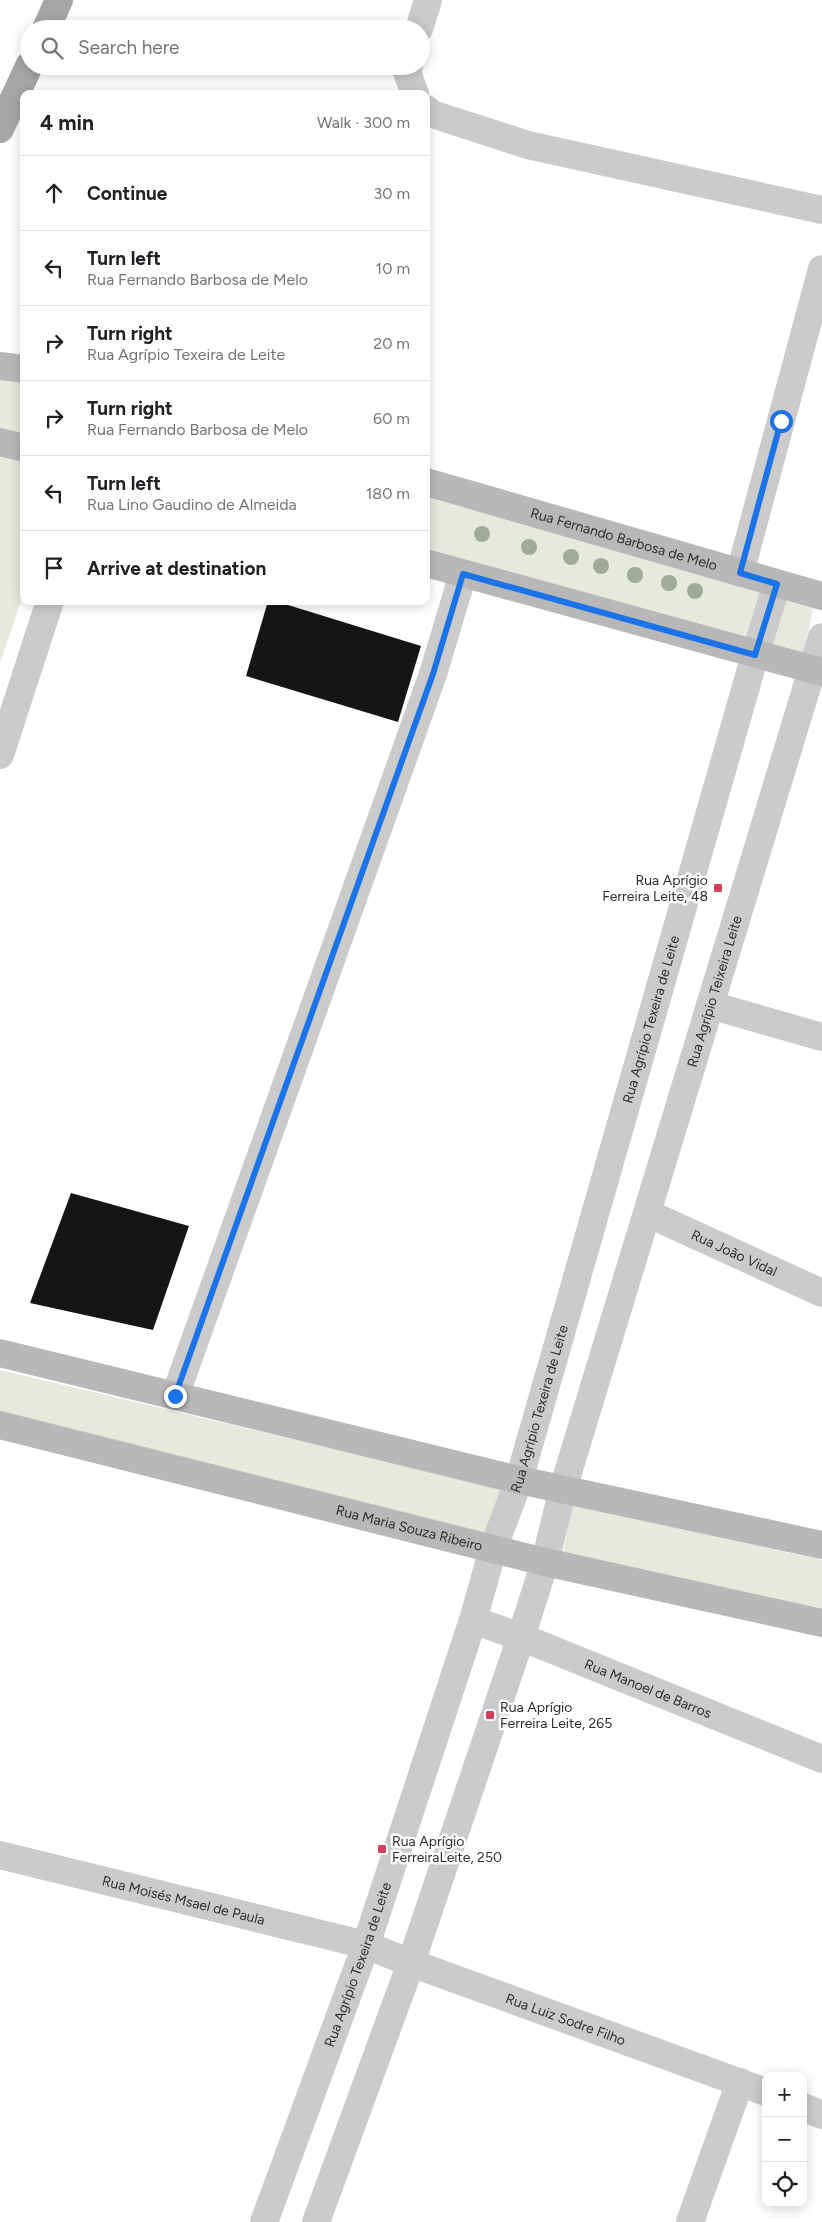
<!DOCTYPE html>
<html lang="en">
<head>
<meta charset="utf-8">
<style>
	body { margin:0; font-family:Figtree,sans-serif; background:#f2f2f2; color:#202124 }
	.controls { position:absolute; right:15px; bottom:15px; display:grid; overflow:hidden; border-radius:10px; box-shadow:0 2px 12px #0003 }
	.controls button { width:45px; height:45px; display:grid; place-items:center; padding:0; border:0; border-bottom:1px solid #e0e0e0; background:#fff; color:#202124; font:25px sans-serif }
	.stop { position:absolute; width:15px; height:15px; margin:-11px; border:4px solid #1a73e8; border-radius:50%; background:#fff }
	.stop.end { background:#1a73e8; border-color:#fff; box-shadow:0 1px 5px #0008 }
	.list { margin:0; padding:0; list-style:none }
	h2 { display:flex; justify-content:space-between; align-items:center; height:65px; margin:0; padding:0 20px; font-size:21px }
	h2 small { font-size:16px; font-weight:400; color:#757577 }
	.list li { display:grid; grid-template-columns:32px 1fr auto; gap:15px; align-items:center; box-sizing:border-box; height:75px; padding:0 20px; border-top:1px solid #e0e0e0 }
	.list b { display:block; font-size:19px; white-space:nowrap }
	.list p { margin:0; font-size:16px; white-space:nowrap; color:#757577 }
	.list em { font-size:16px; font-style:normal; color:#757577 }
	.icon { flex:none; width:28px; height:28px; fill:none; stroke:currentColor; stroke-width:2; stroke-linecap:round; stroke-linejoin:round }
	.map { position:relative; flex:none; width:822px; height:2222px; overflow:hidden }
	.search { position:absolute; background:#fff; box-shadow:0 2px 12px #0003; left:20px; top:20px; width:410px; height:55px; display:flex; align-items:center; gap:12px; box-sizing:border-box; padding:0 18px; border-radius:28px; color:#757577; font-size:19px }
	.panel { position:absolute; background:#fff; box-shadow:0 2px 12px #0003; left:20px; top:90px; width:410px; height:515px; border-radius:10px }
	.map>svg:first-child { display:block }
	.green { fill:#e5eadd }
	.building { fill:#151515 }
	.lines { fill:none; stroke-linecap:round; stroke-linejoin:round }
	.street { stroke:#cbcbcb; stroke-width:28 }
	.secondary { stroke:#b8b8b8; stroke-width:28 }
	.primary { stroke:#a6a6a6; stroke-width:28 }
	.tree { fill:#a2aa95 }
	.route { stroke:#1a73e8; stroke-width:6 }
	.poi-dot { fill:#d63f59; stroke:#fff; stroke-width:2 }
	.labels { text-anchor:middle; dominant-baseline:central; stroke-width:5; stroke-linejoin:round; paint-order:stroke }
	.street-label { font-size:14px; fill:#2e2e2e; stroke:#fff }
	.poi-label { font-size:14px; fill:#2e2e2e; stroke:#fff; text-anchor:start }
</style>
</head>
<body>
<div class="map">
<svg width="822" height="2222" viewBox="0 0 822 2222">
	<rect width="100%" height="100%" fill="#fff"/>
	<path class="green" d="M0,370L24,375V436L0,429Z
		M0,436L24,443V592L0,663Z
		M426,497L814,604L804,654L426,548Z
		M0,1370L503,1489L484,1534L0,1411Z
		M572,1505L822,1560V1610L563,1554Z"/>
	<path class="building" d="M268,601H275L421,646L398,722L246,676Z
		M71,1193L189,1226L153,1330L30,1303Z"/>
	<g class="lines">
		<g class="street">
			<path d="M419,29L428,0"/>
			<path d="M409,66L407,72L415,94"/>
			<path d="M426,109L432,114L528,145L822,210"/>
			<path d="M740,573L822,269"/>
			<path d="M0,755L50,601"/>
			<path d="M710,1005L822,1037"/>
			<path id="s1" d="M647,1213L822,1293"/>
			<path d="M175,1396L401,764L433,674L463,574"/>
			<path id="s2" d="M473,1620L521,1637L822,1759"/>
			<path id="s3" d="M0,1855L366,1945L411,1963L766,2092"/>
			<path d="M803,2107L822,2115"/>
			<path id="s4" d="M264,2222L366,1945L473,1620L493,1549L519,1480L755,655L777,584"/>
			<path id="s5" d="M316,2222L411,1963L521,1637L545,1562L563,1489L822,637"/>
			<path d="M690,2222L740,2082"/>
		</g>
		<g class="secondary">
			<path d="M0,366L24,369"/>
			<path d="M0,442L24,448"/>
			<path id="s6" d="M426,482L822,596"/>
			<path d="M426,563L822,672"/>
			<path d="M0,1353L519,1480L822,1545"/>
			<path id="s7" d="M0,1425L545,1562L822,1623"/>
		</g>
		<path class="primary" d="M46,29L59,0
			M0,129L29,66"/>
	</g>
	<g class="tree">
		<circle cx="482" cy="534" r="8"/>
		<circle cx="529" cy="547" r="8"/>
		<circle cx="571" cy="557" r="8"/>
		<circle cx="601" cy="566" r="8"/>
		<circle cx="635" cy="575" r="8"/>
		<circle cx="669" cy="583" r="8"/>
		<circle cx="695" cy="591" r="8"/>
	</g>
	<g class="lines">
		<path class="route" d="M175,1396L433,674L463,574L755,655L777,584L740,573L781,421"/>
	</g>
	<g class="poi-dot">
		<rect x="713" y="883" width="10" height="10" rx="2.5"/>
		<rect x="485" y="1710" width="10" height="10" rx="2.5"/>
		<rect x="377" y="1844" width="10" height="10" rx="2.5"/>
	</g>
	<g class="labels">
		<g class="street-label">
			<text stroke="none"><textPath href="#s6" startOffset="206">Rua Fernando Barbosa de Melo</textPath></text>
			<text stroke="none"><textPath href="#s5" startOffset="1294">Rua Agrípio Teixeira Leite</textPath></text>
			<text stroke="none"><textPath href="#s4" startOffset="1264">Rua Agrípio Texeira de Leite</textPath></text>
			<text stroke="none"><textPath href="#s1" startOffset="96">Rua João Vidal</textPath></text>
			<text stroke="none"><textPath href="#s4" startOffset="859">Rua Agrípio Texeira de Leite</textPath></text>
			<text stroke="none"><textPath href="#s7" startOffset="422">Rua Maria Souza Ribeiro</textPath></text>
			<text stroke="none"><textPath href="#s2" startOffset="188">Rua Manoel de Barros</textPath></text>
			<text stroke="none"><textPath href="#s3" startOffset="189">Rua Moisés Msael de Paula</textPath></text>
			<text stroke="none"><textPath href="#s4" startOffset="274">Rua Agrípio Texeira de Leite</textPath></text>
			<text stroke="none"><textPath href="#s3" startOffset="590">Rua Luiz Sodre Filho</textPath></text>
		</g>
		<g class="poi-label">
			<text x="708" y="880" text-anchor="end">Rua Aprígio<tspan x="708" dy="16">Ferreira Leite, 48</tspan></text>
			<text x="500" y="1707">Rua Aprígio<tspan x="500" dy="16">Ferreira Leite, 265</tspan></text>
			<text x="392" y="1841">Rua Aprígio<tspan x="392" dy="16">FerreiraLeite, 250</tspan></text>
		</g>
	</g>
</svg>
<div class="controls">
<button>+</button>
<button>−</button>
<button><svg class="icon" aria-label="locate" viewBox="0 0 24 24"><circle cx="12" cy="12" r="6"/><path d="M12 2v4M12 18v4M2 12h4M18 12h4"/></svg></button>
</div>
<div class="stop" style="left:781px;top:421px"></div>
<div class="stop end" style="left:175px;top:1396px"></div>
<div class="search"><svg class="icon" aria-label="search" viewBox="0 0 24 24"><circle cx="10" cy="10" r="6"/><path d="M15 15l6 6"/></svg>Search here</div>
<section class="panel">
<h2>4 min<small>Walk · 300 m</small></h2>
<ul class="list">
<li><svg class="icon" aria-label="ahead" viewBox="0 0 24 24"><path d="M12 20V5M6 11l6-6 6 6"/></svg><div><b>Continue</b></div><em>30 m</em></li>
<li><svg class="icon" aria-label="left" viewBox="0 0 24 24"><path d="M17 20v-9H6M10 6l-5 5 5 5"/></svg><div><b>Turn left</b><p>Rua Fernando Barbosa de Melo</p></div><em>10 m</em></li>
<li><svg class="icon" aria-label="right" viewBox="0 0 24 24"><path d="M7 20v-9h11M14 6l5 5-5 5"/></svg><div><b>Turn right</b><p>Rua Agrípio Texeira de Leite</p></div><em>20 m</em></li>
<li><svg class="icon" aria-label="right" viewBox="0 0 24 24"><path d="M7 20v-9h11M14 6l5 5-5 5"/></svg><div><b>Turn right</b><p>Rua Fernando Barbosa de Melo</p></div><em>60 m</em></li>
<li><svg class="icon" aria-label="left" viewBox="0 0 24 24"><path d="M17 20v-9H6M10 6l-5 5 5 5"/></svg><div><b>Turn left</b><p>Rua Lino Gaudino de Almeida</p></div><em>180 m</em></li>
<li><svg class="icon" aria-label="arrive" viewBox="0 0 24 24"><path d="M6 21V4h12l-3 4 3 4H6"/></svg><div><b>Arrive at destination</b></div></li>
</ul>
</section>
</div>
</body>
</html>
